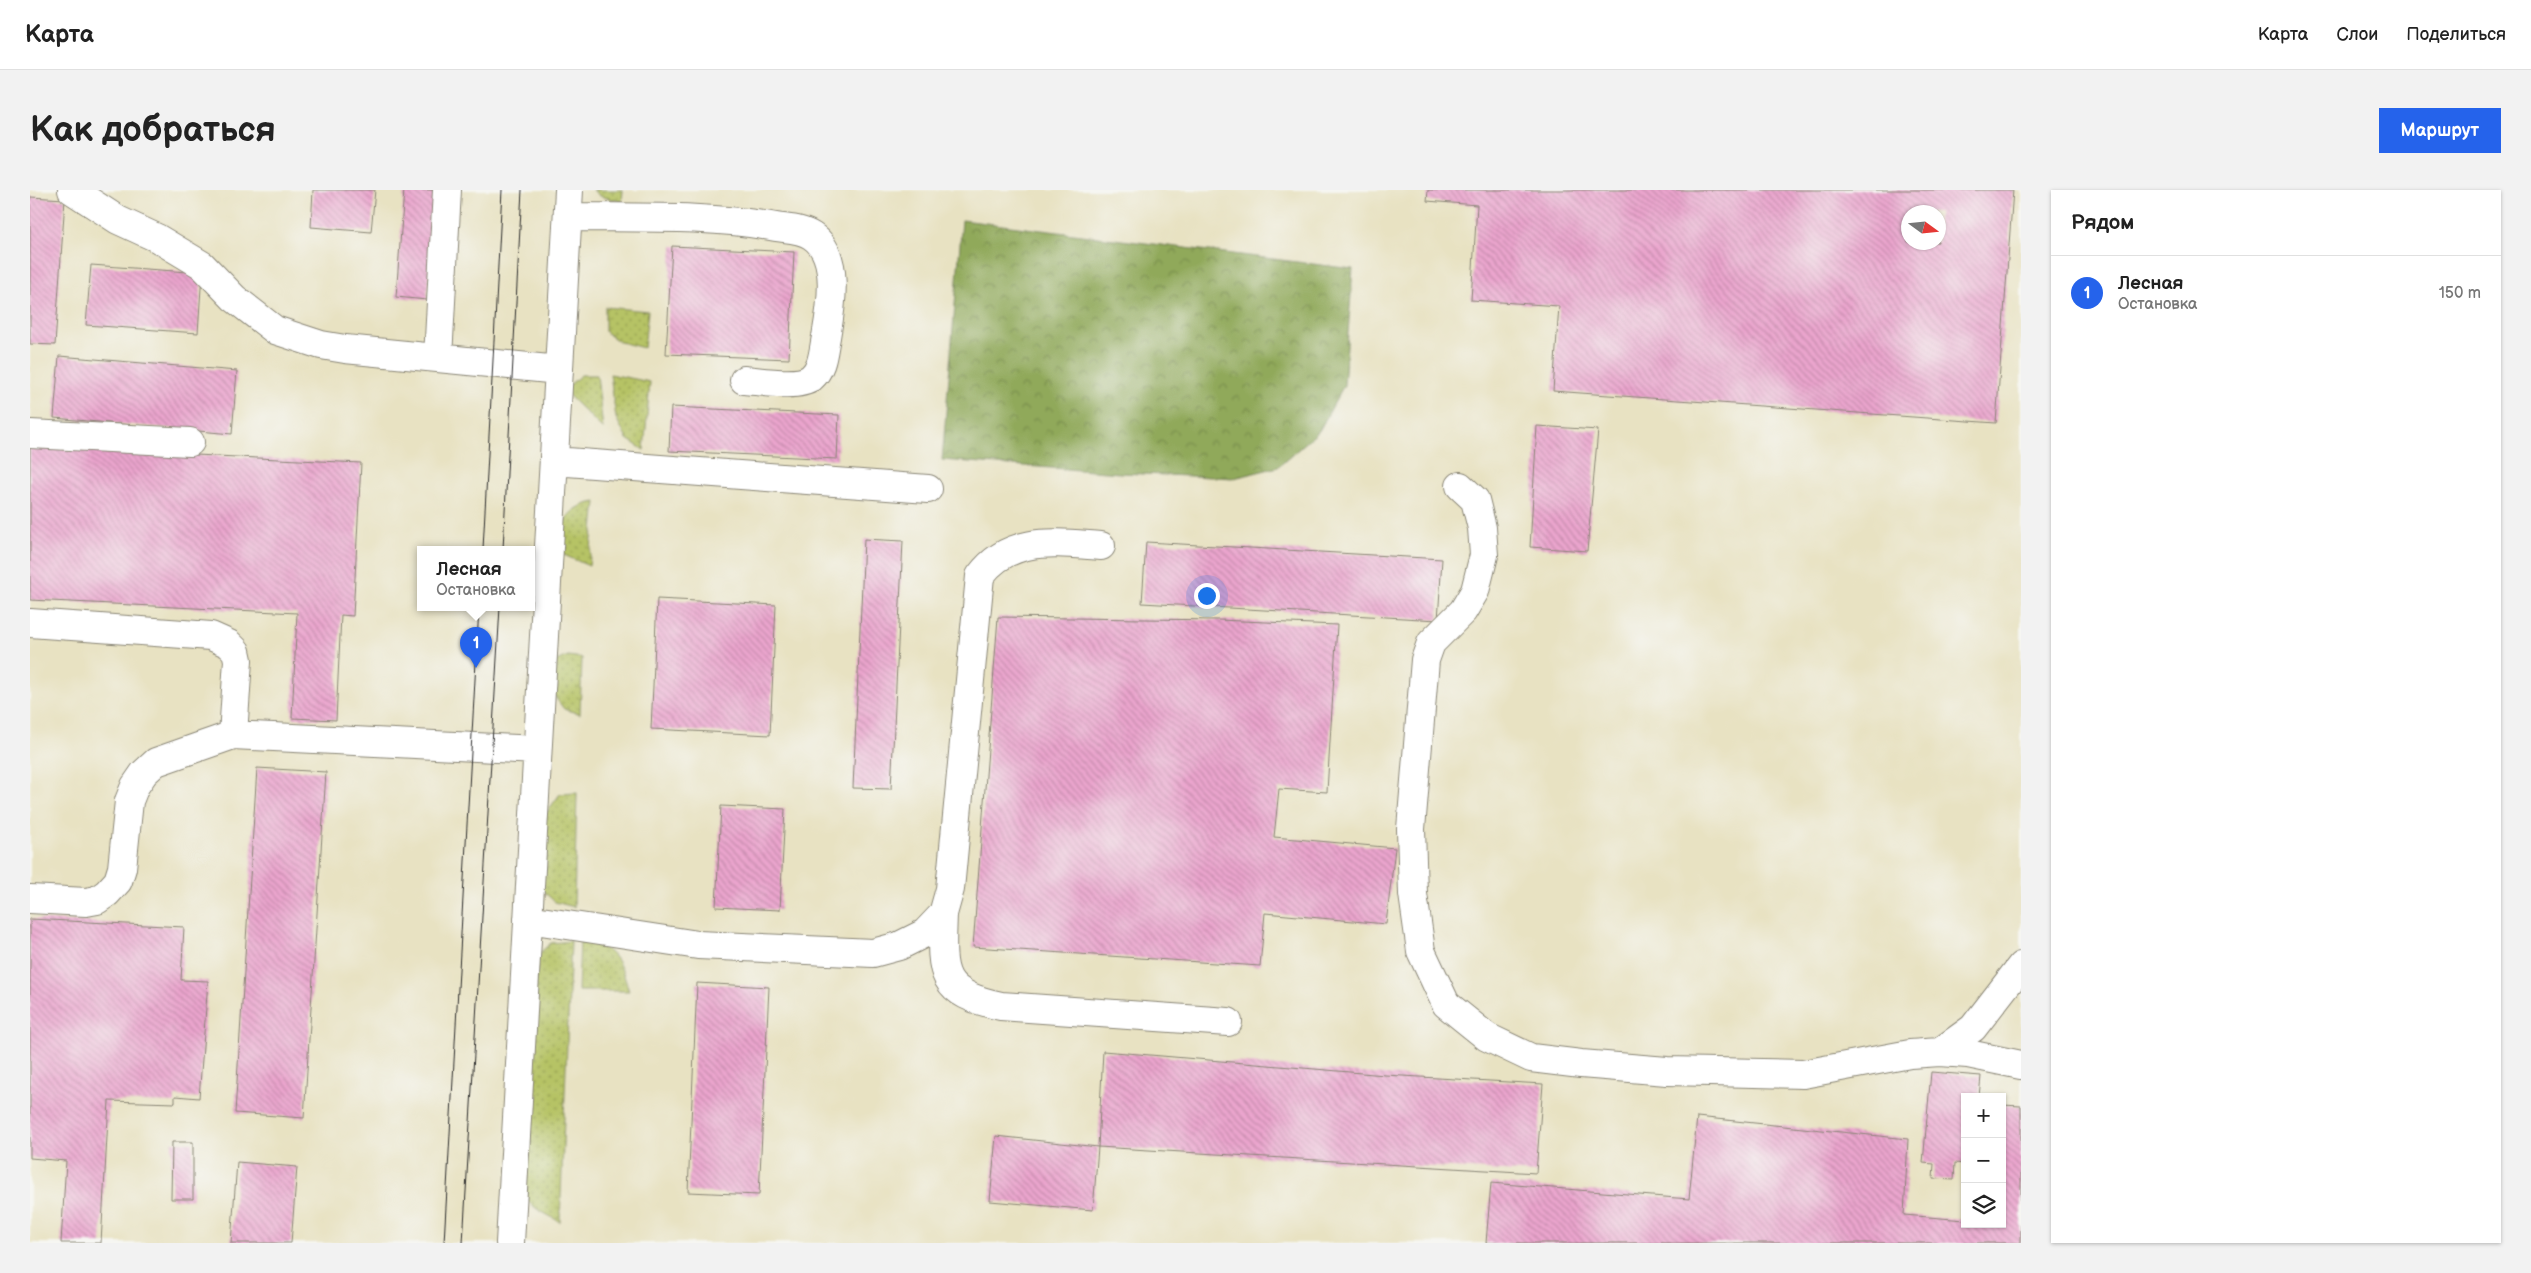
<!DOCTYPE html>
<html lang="ru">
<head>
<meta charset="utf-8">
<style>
	body { margin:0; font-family:"Balsamiq Sans",sans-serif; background:#f2f2f2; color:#222 }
	.controls { position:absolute; right:15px; bottom:15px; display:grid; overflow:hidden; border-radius:0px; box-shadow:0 1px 4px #0004 }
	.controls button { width:45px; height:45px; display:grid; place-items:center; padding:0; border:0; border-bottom:1px solid #e0e0e0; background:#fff; color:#222; font:25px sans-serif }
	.compass { position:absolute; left:1871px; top:15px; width:45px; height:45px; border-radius:50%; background:#fff; box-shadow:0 1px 4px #0004; rotate:105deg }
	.you { position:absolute; left:1176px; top:405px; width:18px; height:18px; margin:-12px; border:4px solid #fff; border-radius:50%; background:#1a73e8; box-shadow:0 0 0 8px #1a73e833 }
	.badge { display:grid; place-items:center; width:32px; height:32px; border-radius:50%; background:#2563eb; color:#fff; font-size:16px; font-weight:700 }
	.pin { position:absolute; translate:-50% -41px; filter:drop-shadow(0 1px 2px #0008) }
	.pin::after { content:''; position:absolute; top:26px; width:18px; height:15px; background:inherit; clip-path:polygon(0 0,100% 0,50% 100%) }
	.popup { position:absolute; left:387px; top:356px; width:118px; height:65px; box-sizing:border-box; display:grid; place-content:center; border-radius:0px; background:#fff; filter:drop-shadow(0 1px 4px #0005); font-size:16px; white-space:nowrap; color:#767676 }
	.popup b { font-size:19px; color:#222 }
	.popup::after { content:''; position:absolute; left:50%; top:100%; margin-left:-10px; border:10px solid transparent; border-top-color:#fff }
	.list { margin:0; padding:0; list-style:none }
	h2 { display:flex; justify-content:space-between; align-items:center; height:65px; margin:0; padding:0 20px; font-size:21px }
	h2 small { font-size:16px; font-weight:400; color:#767676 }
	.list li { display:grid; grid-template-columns:32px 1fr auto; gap:15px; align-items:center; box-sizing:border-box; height:75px; padding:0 20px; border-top:1px solid #e0e0e0 }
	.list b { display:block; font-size:19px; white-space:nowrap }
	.list p { margin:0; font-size:16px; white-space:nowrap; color:#767676 }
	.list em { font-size:16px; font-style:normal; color:#767676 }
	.icon { flex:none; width:28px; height:28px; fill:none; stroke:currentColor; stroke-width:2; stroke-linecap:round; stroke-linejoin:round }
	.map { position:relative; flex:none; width:1991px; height:1053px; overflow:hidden; border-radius:0px }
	header { display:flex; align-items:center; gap:30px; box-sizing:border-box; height:70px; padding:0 25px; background:#fff; border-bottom:1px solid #e0e0e0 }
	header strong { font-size:24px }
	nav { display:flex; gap:28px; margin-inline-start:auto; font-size:18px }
	.intro { display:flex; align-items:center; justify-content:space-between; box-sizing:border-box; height:120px; padding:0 30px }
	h1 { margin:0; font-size:35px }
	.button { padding:12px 22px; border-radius:0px; background:#2563eb; color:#fff; font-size:18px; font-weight:700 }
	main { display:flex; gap:30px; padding:0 30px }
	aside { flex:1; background:#fff; border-radius:0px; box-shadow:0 1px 4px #0004 }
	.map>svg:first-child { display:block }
	.grass { fill:url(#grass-dots); stroke:#707748 }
	.forest { fill:url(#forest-crowns); stroke:#5e6a42 }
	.building { fill:url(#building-back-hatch); fill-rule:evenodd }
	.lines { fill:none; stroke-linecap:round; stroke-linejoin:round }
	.minor-casing { stroke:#8a8676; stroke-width:30 }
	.minor { stroke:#fff; stroke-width:28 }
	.tram { stroke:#2b2b2b; stroke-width:1 }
</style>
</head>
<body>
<header>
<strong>Карта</strong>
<nav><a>Карта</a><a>Слои</a><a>Поделиться</a></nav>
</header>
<div class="intro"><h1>Как добраться</h1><a class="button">Маршрут</a></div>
<main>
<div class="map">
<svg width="1991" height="1053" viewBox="0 0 1991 1053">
	<defs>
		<pattern id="grass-dots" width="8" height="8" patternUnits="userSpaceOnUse" patternTransform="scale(1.25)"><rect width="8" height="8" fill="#b6c365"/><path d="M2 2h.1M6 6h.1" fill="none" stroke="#949f53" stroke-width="1.8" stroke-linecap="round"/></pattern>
		<pattern id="forest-crowns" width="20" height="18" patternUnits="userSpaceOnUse" patternTransform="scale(1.25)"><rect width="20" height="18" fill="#90a95a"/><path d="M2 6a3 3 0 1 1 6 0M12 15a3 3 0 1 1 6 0" fill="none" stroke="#768a4b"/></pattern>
		<pattern id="building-back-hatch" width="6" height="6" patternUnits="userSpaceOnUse" patternTransform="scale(1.25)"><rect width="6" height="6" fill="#eba5ce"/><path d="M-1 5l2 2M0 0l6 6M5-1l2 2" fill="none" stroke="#bf87a7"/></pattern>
	</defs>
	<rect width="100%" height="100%" fill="#f6f6f2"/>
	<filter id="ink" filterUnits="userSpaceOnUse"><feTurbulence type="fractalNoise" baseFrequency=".02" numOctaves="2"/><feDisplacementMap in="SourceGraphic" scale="10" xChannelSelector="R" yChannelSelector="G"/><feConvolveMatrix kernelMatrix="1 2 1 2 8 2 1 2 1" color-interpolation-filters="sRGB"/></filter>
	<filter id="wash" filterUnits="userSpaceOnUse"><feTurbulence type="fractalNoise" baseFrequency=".0096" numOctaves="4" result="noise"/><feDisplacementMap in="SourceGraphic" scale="20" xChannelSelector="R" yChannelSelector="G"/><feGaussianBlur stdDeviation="1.12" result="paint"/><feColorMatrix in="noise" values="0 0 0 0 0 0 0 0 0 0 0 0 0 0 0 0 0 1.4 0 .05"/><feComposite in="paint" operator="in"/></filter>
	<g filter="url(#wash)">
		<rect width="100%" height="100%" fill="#e8e2c2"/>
		<path class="grass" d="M563,0H593L592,12L570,6Z
			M575,117L618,121L614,158L590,152L575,142Z
			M580,184L620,192L614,260L597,249L586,228Z
			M551,185H567L573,239L538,205V196Z
			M566,312L559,376L534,365C525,337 537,316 566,312Z
			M538,466L552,468L550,524L534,519L521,502L526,471Z
			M547,603L544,717L525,712L512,700L511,630L530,604Z
			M550,750C585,757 589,769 599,801H548Z
			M541,751L530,1032L507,1019L495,1009L507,765L521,753Z"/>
		<path class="forest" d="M932,30L1323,79L1314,195L1289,241L1248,277L1204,288L1090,283L912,270Z"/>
		<g id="blocks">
			<path class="building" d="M283,0H345L341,42L281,37Z
				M374,0H406L397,110L366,107Z
				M1398,0H1983L1966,233L1523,201L1529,116L1441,110L1447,15L1397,11ZM1878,22H1908V52H1878Z
				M0,7L35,9L25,155L0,154Z
				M642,56L764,62L759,169L636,164Z
				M61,75L172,83L168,143L56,135Z
				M29,166L207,181L202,244L24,228Z
				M641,217L809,225L807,269L639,261Z
				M1507,236L1568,240L1557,361L1500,357Z
				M0,257L331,273L323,426L311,425L306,530L262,528L267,423L0,410Z
				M834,349L873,351L861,599L823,598Z
				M1116,352L1412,369L1408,430L1112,413Z
				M627,409L746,415L740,545L621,539Z
				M968,427L1188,430L1307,435L1297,602L1249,599L1244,647L1365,658L1356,734L1235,723L1230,776L943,757Z
				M227,578L296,582L274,928L205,923Z
				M691,616L755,619L750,720L686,717Z
				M0,729L154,737L151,790L178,791L169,908L145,906V913L79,911L71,1053H31L36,971L0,968Z
				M667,793L739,797L729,1005L658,1002Z
				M1073,861L1355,885L1513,894L1506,983L1068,957L1063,1020L960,1011L966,946L1068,957Z
				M1901,882L1951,886L1949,907H1935V974L1925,973L1924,990L1903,989L1904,974L1893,973Z
				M1972,915L1991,916V1053H1456L1461,993L1659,1009L1667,927L1878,949L1874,1025L1935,1030V1034H1972Z
				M142,952H163V1009H141Z
				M207,972L267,977L261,1053H201Z"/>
		</g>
	</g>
	<g filter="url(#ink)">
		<use href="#blocks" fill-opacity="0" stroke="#8a8676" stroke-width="1"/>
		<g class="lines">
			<g class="minor-casing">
				<path id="minor" d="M42,0L88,30L127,48L172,75L204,108L245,140L291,155L315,159L529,180
					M538,27C607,28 678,25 746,37C758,39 772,39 782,46C811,65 801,119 796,147C793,161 793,178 781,188C768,198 730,191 714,190
					M408,168L417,0
					M0,244L160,252
					M524,271L898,299
					M1430,296L1445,310L1452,338L1454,365L1445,401L1433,421L1401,453L1395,470L1381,639L1383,704L1391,761L1416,814L1457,847L1501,868L1551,874L1637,881L1773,884L1880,864L1910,862L1938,864L1991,875
					M0,433L181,446L199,454L206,461L208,470L203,545
					M0,709L56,712L67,710L77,703L88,691L92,678L99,611L105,596L114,583L126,572L203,545L507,560
					M913,724C911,781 907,803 971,816L1198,832
					M498,729L668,755L843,763L869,756L895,743L913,724L920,699L950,386C980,345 1026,353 1071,356
					M1910,862L1943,838L1991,776
					M480,1053L539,0"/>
			</g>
			<use href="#minor" class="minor"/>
			<path class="tram" d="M453,359L472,0
				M473,359L492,0
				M414,1053L449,417
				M433,1053L470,417"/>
		</g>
	</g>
</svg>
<div class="controls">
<button>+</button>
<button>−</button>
<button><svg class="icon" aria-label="layers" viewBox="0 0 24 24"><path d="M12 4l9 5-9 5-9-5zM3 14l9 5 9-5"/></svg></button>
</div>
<svg class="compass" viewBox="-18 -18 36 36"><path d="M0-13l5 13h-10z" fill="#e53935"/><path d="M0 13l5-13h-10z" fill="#767676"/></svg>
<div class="you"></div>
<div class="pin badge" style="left:446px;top:478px">1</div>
<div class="popup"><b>Лесная</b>Остановка</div>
</div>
<aside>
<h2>Рядом<small></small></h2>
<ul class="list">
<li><span class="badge">1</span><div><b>Лесная</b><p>Остановка</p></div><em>150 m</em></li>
</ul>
</aside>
</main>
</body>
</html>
